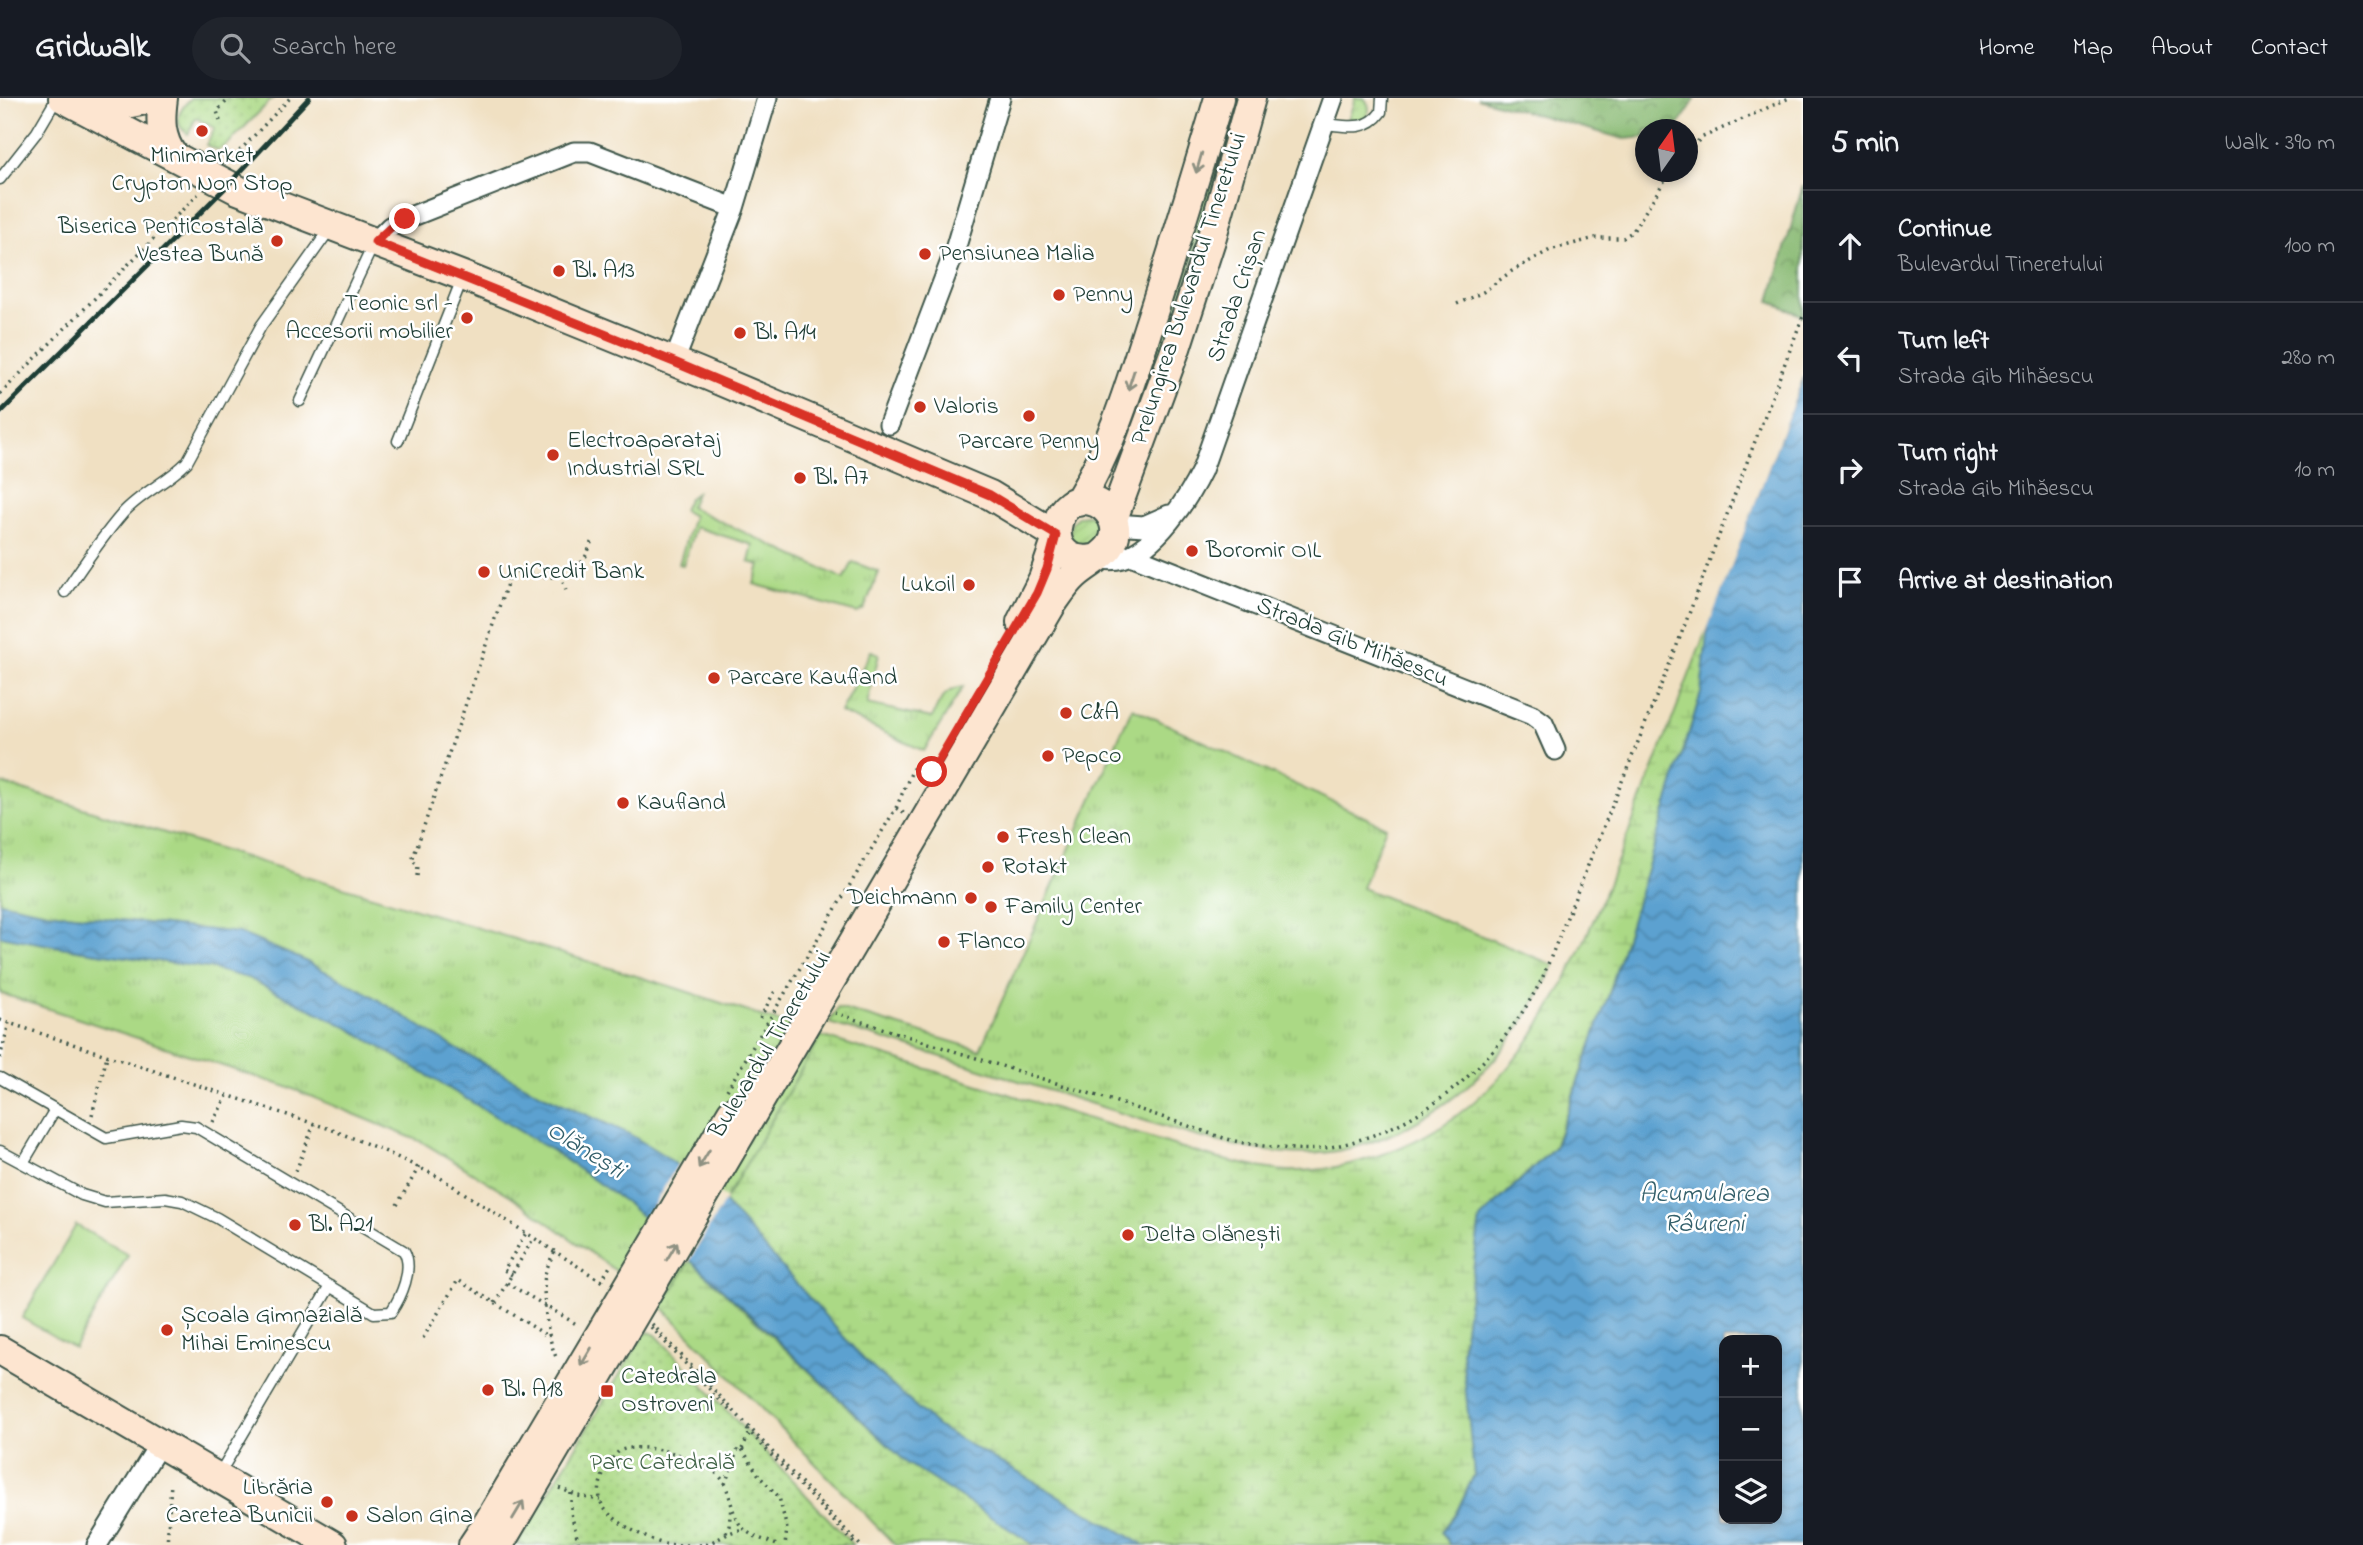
<!DOCTYPE html>
<html lang="en">
<head>
<meta charset="utf-8">
<style>
	body { margin:0; font-family:"Indie Flower",sans-serif; background:#20242c; color:#f1f3f6 }
	.controls { position:absolute; right:21px; bottom:21px; display:grid; overflow:hidden; border-radius:14px; box-shadow:0 4px 10px #0003 }
	.controls button { width:63px; height:63px; display:grid; place-items:center; padding:0; border:0; border-bottom:2px solid #363941; background:#171b24; color:#f1f3f6; font:35px sans-serif }
	.compass { position:absolute; left:1635px; top:21px; width:63px; height:63px; border-radius:50%; background:#171b24; box-shadow:0 4px 10px #0003; rotate:14deg }
	.stop { position:absolute; width:21px; height:21px; margin:-16px; border:5px solid #d93025; border-radius:50%; background:#fff }
	.stop.end { background:#d93025; border-color:#fff; box-shadow:0 2px 7px #0008 }
	.list { margin:0; padding:0; list-style:none }
	h2 { display:flex; justify-content:space-between; align-items:center; height:91px; margin:0; padding:0 28px; font-size:30px }
	h2 small { font-size:23px; font-weight:400; color:#9ea1a6 }
	.list li { display:grid; grid-template-columns:46px 1fr auto; gap:21px; align-items:center; box-sizing:border-box; height:112px; padding:0 28px; border-top:2px solid #363941 }
	.list b { display:block; font-size:26px; white-space:nowrap }
	.list p { margin:0; font-size:23px; white-space:nowrap; color:#9ea1a6 }
	.list em { font-size:23px; font-style:normal; color:#9ea1a6 }
	.icon { flex:none; width:38px; height:38px; fill:none; stroke:currentColor; stroke-width:2; stroke-linecap:round; stroke-linejoin:round }
	.map { position:relative; flex:none; width:1803px; height:1447px; overflow:hidden }
	header { display:flex; align-items:center; gap:42px; box-sizing:border-box; height:98px; padding:0 35px; background:#171b24; border-bottom:2px solid #363941 }
	header strong { font-size:33px }
	nav { display:flex; gap:38px; margin-inline-start:auto; font-size:24px }
	.search { width:490px; height:63px; background:#20242c; display:flex; align-items:center; gap:18px; box-sizing:border-box; padding:0 24px; border-radius:38px; color:#9ea1a6; font-size:26px }
	main { display:flex }
	aside { flex:1; background:#171b24 }
	.map>svg:first-child { display:block }
	.grass { fill:url(#grass-tufts); stroke:#658b5c; stroke-width:2 }
	.forest { fill:url(#forest-crowns); stroke:#547b53; stroke-width:2 }
	.wetland { fill:url(#wetland-marsh); stroke:#658b5c; stroke-width:2 }
	.park { fill:url(#park-dots); stroke:#658b5c; stroke-width:2 }
	.garden { fill:url(#garden-furrows); stroke:#658b5c; stroke-width:2 }
	.pitch { fill:#abd985; stroke:#658b5c; stroke-width:2 }
	.water { fill:url(#water-waves); stroke:#3d6f82; stroke-width:2; fill-rule:evenodd }
	.pier { fill:#f0e0c2 }
	.lines { fill:none; stroke-linecap:round; stroke-linejoin:round }
	.service-casing { stroke:#3e5549; stroke-width:13 }
	.minor-casing { stroke:#3e5549; stroke-width:23 }
	.secondary-casing { stroke:#3e5549; stroke-width:32 }
	.path { stroke:#3e5549; stroke-width:3.5; stroke-dasharray:2 5; stroke-linecap:butt }
	.service { stroke:#fff; stroke-width:10 }
	.minor { stroke:#fff; stroke-width:19 }
	.secondary { stroke:#fde5d0; stroke-width:28 }
	.rail { stroke:#1f3d34; stroke-width:5 }
	.oneway { stroke:#8e9182 }
	.route { stroke:#d93025; stroke-width:9 }
	.poi-dot { fill:#c8321e; stroke:#fff; stroke-width:2.5 }
	.labels { text-anchor:middle; dominant-baseline:central; stroke-width:5; stroke-linejoin:round; paint-order:stroke }
	.poi-label { font-size:24px; fill:#1f3d34; stroke:#fff; text-anchor:start }
	.street-label { font-size:24px; fill:#1f3d34; stroke:#fff }
	.park-label { font-size:24px; fill:#426448; stroke:#fff }
	.water-label { font-size:26px; font-style:italic; fill:#34606b; stroke:#fff }
</style>
</head>
<body>
<header>
<strong>Gridwalk</strong>
<div class="search"><svg class="icon" aria-label="search" viewBox="0 0 24 24"><circle cx="10" cy="10" r="6"/><path d="M15 15l6 6"/></svg>Search here</div>
<nav><a>Home</a><a>Map</a><a>About</a><a>Contact</a></nav>
</header>
<main>
<div class="map">
<svg width="1803" height="1447" viewBox="0 0 1803 1447">
	<defs>
		<pattern id="grass-tufts" width="24" height="20" patternUnits="userSpaceOnUse" patternTransform="scale(1.75)"><rect width="24" height="20" fill="#abd985"/><path d="M3 7l-1-3M5 7V3M7 7l1-3M15 17l-1-3M17 17v-4M19 17l1-3" fill="none" stroke="#93bb73"/></pattern>
		<pattern id="forest-crowns" width="20" height="18" patternUnits="userSpaceOnUse" patternTransform="scale(1.75)"><rect width="20" height="18" fill="#88b972"/><path d="M2 6a3 3 0 1 1 6 0M12 15a3 3 0 1 1 6 0" fill="none" stroke="#6f985e"/></pattern>
		<pattern id="wetland-marsh" width="20" height="14" patternUnits="userSpaceOnUse" patternTransform="scale(1.75)"><rect width="20" height="14" fill="#abd985"/><path d="M1 5h8M5 5V1M11 12h8M15 12V8" fill="none" stroke="#93bb73"/></pattern>
		<pattern id="park-dots" width="8" height="8" patternUnits="userSpaceOnUse" patternTransform="scale(1.75)"><rect width="8" height="8" fill="#abd985"/><path d="M2 2h.1M6 6h.1" fill="none" stroke="#93bb73" stroke-width="1.8" stroke-linecap="round"/></pattern>
		<pattern id="garden-furrows" width="10" height="10" patternUnits="userSpaceOnUse" patternTransform="scale(1.75)"><rect width="10" height="10" fill="#abd985"/><path d="M-1 1l2-2M0 10L10 0M9 11l2-2" fill="none" stroke="#93bb73"/></pattern>
		<pattern id="water-waves" width="16" height="10" patternUnits="userSpaceOnUse" patternTransform="scale(1.75)"><rect width="16" height="10" fill="#5ba1d0"/><path d="M0 5q4-4 8 0t8 0" fill="none" stroke="#4b84aa"/></pattern>
	</defs>
	<rect width="100%" height="100%" fill="#fff"/>
	<filter id="ink" filterUnits="userSpaceOnUse"><feTurbulence type="fractalNoise" baseFrequency=".0143" numOctaves="2"/><feDisplacementMap in="SourceGraphic" scale="14" xChannelSelector="R" yChannelSelector="G"/><feConvolveMatrix kernelMatrix="1 2 1 2 8 2 1 2 1" color-interpolation-filters="sRGB"/></filter>
	<filter id="wash" filterUnits="userSpaceOnUse"><feTurbulence type="fractalNoise" baseFrequency=".00686" numOctaves="4" result="noise"/><feDisplacementMap in="SourceGraphic" scale="28" xChannelSelector="R" yChannelSelector="G"/><feGaussianBlur stdDeviation="1.57" result="paint"/><feColorMatrix in="noise" values="0 0 0 0 0 0 0 0 0 0 0 0 0 0 0 0 0 1.4 0 .05"/><feComposite in="paint" operator="in"/></filter>
	<g filter="url(#wash)">
		<rect width="100%" height="100%" fill="#f0e0c2"/>
		<path class="grass" d="M1355,0H1364C1371,8 1371,17 1361,22L1348,23Z
			M1228,14L1236,16L1152,300L1124,365L1116,362L1142,297Z
			M696,395L690,409L844,481L853,464L879,474L864,511L857,515L754,486L760,467L749,464L753,447L695,429L683,467L679,466L693,418L683,412L688,401Z
			M871,553L879,556L867,606L932,620C939,604 944,591 963,589L924,653L840,614Z
			M1132,610L1386,729L1362,790L1554,867C1537,902 1518,936 1491,965C1440,1020 1362,1062 1286,1055C1219,1050 1155,1025 1092,1006C1004,978 917,951 829,925L838,910L980,952Z
			M0,685L676,890L821,938L724,1104L665,1058L629,1036L541,996L460,953L364,893L301,861L239,835L47,814L0,804Z
			M0,838L83,853L209,870L248,880L288,898L347,929L553,1053L628,1106L690,1162L662,1209L616,1173L511,1098L422,1044L293,991L0,895Z"/>
		<path class="forest" d="M1477,0H1696L1676,31L1646,32L1645,39L1624,41Z
			M1803,87V218L1770,203Z"/>
		<path class="wetland" d="M1708,527L1701,595L1608,899L1554,1049L1480,1121L1462,1253L1474,1377L1458,1411L1442,1434L1450,1447H1144L937,1328L866,1264L724,1104L821,938L1215,1060C1239,1065 1264,1072 1288,1073C1318,1074 1348,1068 1377,1058C1524,1011 1577,867 1628,736C1655,666 1682,597 1708,527Z
			M690,1162L907,1365L1034,1447H895L662,1209Z"/>
		<path class="park" d="M191,0H273L228,46L218,52L206,47L215,30L196,20L188,36C171,25 180,11 191,0Z
			M649,1234L656,1237L853,1447H517L644,1236Z"/>
		<path class="garden" d="M1070 433a16 16 0 1 1 32 0a16 16 0 1 1-32 0Z"/>
		<path class="pitch" d="M76,1127L128,1157L74,1250L22,1220Z"/>
		<path class="water" d="M1803,279V1447H1450L1442,1434L1458,1411L1474,1377L1462,1253L1480,1121L1555,1049L1608,899L1701,595L1708,527ZM1777,1242V1421H1724V1242Z
			M0,804L47,814L239,835L301,861L364,893L460,953L541,996L629,1036L665,1058L724,1104L866,1264L937,1328L1144,1447H1034L907,1365L753,1219L628,1106L553,1053L347,929L248,880L209,870L83,853L0,838Z"/>
		<path class="pier" d="M1803,276V279L1704,540L1705,526L1800,278Z
			M679,1064L726,1101L688,1165L643,1125Z"/>
	</g>
	<g filter="url(#ink)">
		<g class="lines">
			<g class="service-casing">
				<path id="service" d="M1325,26C1346,28 1367,34 1381,14L1382,0
					M0,81L37,34L57,0
					M300,303L374,145
					M398,343L462,181
					M65,494C83,467 102,439 123,415C142,394 168,384 187,364L261,228L330,131
					M0,980L106,1040L181,1027L196,1029L404,1153C414,1171 401,1199 391,1214L374,1215L217,1120L182,1103L165,1100L105,1104L82,1097L0,1053
					M23,1065L54,1013
					M218,1378L330,1188"/>
			</g>
			<g class="minor-casing">
				<path id="minor" d="M375,144L390,129L405,121L574,54H590L734,110
					M674,264L734,110L767,0
					M889,326L954,155L1000,0
					M1115,426L1144,428L1169,417
					M1131,457L1532,617L1543,625L1555,652
					M1096,460C1105,462 1114,463 1123,460C1156,450 1188,401 1202,372L1333,0
					M97,1447L160,1345"/>
			</g>
			<g class="secondary-casing">
				<path id="secondary" d="M63,0L238,92L463,178L699,274L990,397L1056,437
					M163,0C160,23 160,39 173,58
					M82,4L121,7L155,0
					M1078,404C1111,350 1129,290 1148,230C1173,154 1196,77 1219,0
					M1113,421L1176,250L1211,142L1251,0
					M1021,524L1043,481L1057,440
					M0,1252L333,1447
					M473,1447L489,1423L732,1014
					M499,1447L1052,506C1059,496 1066,485 1075,477C1091,462 1122,452 1114,425C1112,417 1105,409 1097,405C1052,385 1037,470 1093,461"/>
			</g>
			<path class="path" d="M220,23L217,13L230,0
				M1688,54L1701,40L1789,0
				M230,63L290,0
				M1457,206L1483,194L1512,173L1550,152L1595,140H1623L1633,133L1670,74
				M0,296L198,96
				M561,477L566,493
				M896,710L915,666
				M417,778L418,767L412,763L511,474L516,473C527,474 539,479 550,479C574,479 589,461 592,439
				M835,915C922,943 1010,971 1098,998C1129,1008 1159,1018 1189,1028C1209,1035 1229,1043 1250,1046C1269,1049 1300,1053 1319,1051C1419,1036 1496,968 1542,881L1674,555L1803,218
				M760,920L775,893
				M0,922L330,1031L380,1051L439,1079L604,1185
				M0,960L9,925
				M727,992L896,710L905,716
				M92,1017L107,958
				M213,1024L227,998
				M296,1073L314,1026
				M397,1107L419,1069
				M554,1154C551,1161 547,1169 545,1176C542,1198 547,1241 557,1261
				M512,1177L504,1172L526,1135
				M601,1183L611,1167
				M507,1185L578,1227
				M495,1205L533,1141
				M652,1226L860,1447
				M651,1229L732,1315
				M423,1240L458,1182L549,1239
				M747,1331L856,1447
				M742,1351L750,1334
				M725,1386L738,1351H742L760,1379L779,1399L787,1431L785,1447
				M559,1390L578,1398L600,1402
				M571,1395V1415L579,1447
				M726,1435L729,1428L731,1409
				M167,1447L171,1385
				M687,1447C680,1447 672,1447 665,1446C649,1443 605,1420 601,1404C595,1386 607,1365 619,1353C643,1342 704,1360 721,1380C732,1394 730,1417 743,1430C751,1439 766,1442 777,1447
				M699,1447C719,1445 728,1431 744,1432"/>
			<use href="#service" class="service"/>
			<use href="#minor" class="minor"/>
			<use href="#secondary" class="secondary"/>
			<path class="rail" d="M0,315L228,87L309,0"/>
		</g>
		<defs><path id="oneway-shaft" d="M-6 0H5M1.5-3L5.5 0L1.5 3" fill="none" stroke-width="1.6" stroke-linecap="round" stroke-linejoin="round" transform="scale(1.75)"/></defs>
		<g class="oneway">
			<use href="#oneway-shaft" transform="translate(1199 65) rotate(106)"/>
			<use href="#oneway-shaft" transform="translate(1131 282) rotate(108)"/>
			<use href="#oneway-shaft" transform="translate(704 1061) rotate(121)"/>
			<use href="#oneway-shaft" transform="translate(672 1153) rotate(-59)"/>
			<use href="#oneway-shaft" transform="translate(586 1259) rotate(121)"/>
			<use href="#oneway-shaft" transform="translate(518 1412) rotate(-59)"/>
		</g>
	</g>
	<g class="lines" filter="url(#ink)">
		<path class="route" d="M405,121L390,130L375,144L674,264L990,397L1056,437L1047,471L1037,495L932,674"/>
	</g>
	<g class="poi-dot">
		<circle cx="202" cy="33" r="7"/>
		<circle cx="277" cy="143" r="7"/>
		<circle cx="925" cy="156" r="7"/>
		<circle cx="559" cy="173" r="7"/>
		<circle cx="1059" cy="197" r="7"/>
		<circle cx="467" cy="220" r="7"/>
		<circle cx="740" cy="235" r="7"/>
		<circle cx="920" cy="309" r="7"/>
		<circle cx="1029" cy="318" r="7"/>
		<circle cx="553" cy="357" r="7"/>
		<circle cx="800" cy="380" r="7"/>
		<circle cx="1192" cy="453" r="7"/>
		<circle cx="484" cy="474" r="7"/>
		<circle cx="969" cy="487" r="7"/>
		<circle cx="714" cy="580" r="7"/>
		<circle cx="1066" cy="615" r="7"/>
		<circle cx="1048" cy="658" r="7"/>
		<circle cx="623" cy="705" r="7"/>
		<circle cx="1003" cy="739" r="7"/>
		<circle cx="988" cy="769" r="7"/>
		<circle cx="971" cy="800" r="7"/>
		<circle cx="991" cy="809" r="7"/>
		<circle cx="944" cy="844" r="7"/>
		<circle cx="295" cy="1127" r="7"/>
		<circle cx="1128" cy="1137" r="7"/>
		<circle cx="167" cy="1232" r="7"/>
		<circle cx="488" cy="1292" r="7"/>
		<rect x="600" y="1286" width="14" height="14" rx="3.5"/>
		<circle cx="327" cy="1404" r="7"/>
		<circle cx="352" cy="1418" r="7"/>
	</g>
	<g class="labels">
		<g class="poi-label">
			<text x="202" y="58" text-anchor="middle">Minimarket<tspan x="202" dy="28">Crypton Non Stop</tspan></text>
			<text x="263" y="129" text-anchor="end">Biserica Penticostală<tspan x="263" dy="28">Vestea Bună</tspan></text>
			<text x="939" y="156">Pensiunea Malia</text>
			<text x="573" y="173">Bl. A13</text>
			<text x="1073" y="197">Penny</text>
			<text x="453" y="206" text-anchor="end">Teonic srl -<tspan x="453" dy="28">Accesorii mobilier</tspan></text>
			<text x="754" y="235">Bl. A14</text>
			<text x="934" y="309">Valoris</text>
			<text x="567" y="343">Electroaparataj<tspan x="567" dy="28">Industrial SRL</tspan></text>
			<text x="1029" y="344" text-anchor="middle">Parcare Penny</text>
			<text x="814" y="380">Bl. A7</text>
			<text x="1206" y="453">Boromir OIL</text>
			<text x="498" y="474">UniCredit Bank</text>
			<text x="955" y="487" text-anchor="end">Lukoil</text>
			<text x="728" y="580">Parcare Kaufland</text>
			<text x="1080" y="615">C&amp;A</text>
			<text x="1062" y="658">Pepco</text>
			<text x="637" y="705">Kaufland</text>
			<text x="1017" y="739">Fresh Clean</text>
			<text x="1002" y="769">Rotakt</text>
			<text x="957" y="800" text-anchor="end">Deichmann</text>
			<text x="1005" y="809">Family Center</text>
			<text x="958" y="844">Flanco</text>
			<text x="309" y="1127">Bl. A21</text>
			<text x="1142" y="1137">Delta Olănești</text>
			<text x="181" y="1218">Școala Gimnazială<tspan x="181" dy="28">Mihai Eminescu</tspan></text>
			<text x="621" y="1279">Catedrala<tspan x="621" dy="28">Ostroveni</tspan></text>
			<text x="502" y="1292">Bl. A18</text>
			<text x="313" y="1390" text-anchor="end">Librăria<tspan x="313" dy="28">Caretea Bunicii</tspan></text>
			<text x="366" y="1418">Salon Gina</text>
		</g>
		<g class="street-label">
			<text transform="translate(1190 191) rotate(-72)">Prelungirea Bulevardul Tineretului</text>
			<text transform="translate(1238 198) rotate(-71)">Strada Crișan</text>
			<text transform="translate(1352 545) rotate(22)">Strada Gib Mihăescu</text>
			<text transform="translate(771 947) rotate(-59)">Bulevardul Tineretului</text>
		</g>
		<g class="park-label">
			<text x="662" y="1365">Parc Catedrală</text>
		</g>
		<g class="water-label">
			<text transform="translate(585 1053) rotate(32)">Olănești</text>
			<text x="1704" y="1097">Acumularea<tspan x="1704" dy="30">Râureni</tspan></text>
		</g>
	</g>
</svg>
<div class="controls">
<button>+</button>
<button>−</button>
<button><svg class="icon" aria-label="layers" viewBox="0 0 24 24"><path d="M12 4l9 5-9 5-9-5zM3 14l9 5 9-5"/></svg></button>
</div>
<svg class="compass" viewBox="-18 -18 36 36"><path d="M0-13l5 13h-10z" fill="#e53935"/><path d="M0 13l5-13h-10z" fill="#9ea1a6"/></svg>
<div class="stop" style="left:932px;top:674px"></div>
<div class="stop end" style="left:405px;top:121px"></div>
</div>
<aside>
<h2>5 min<small>Walk · 390 m</small></h2>
<ul class="list">
<li><svg class="icon" aria-label="ahead" viewBox="0 0 24 24"><path d="M12 20V5M6 11l6-6 6 6"/></svg><div><b>Continue</b><p>Bulevardul Tineretului</p></div><em>100 m</em></li>
<li><svg class="icon" aria-label="left" viewBox="0 0 24 24"><path d="M17 20v-9H6M10 6l-5 5 5 5"/></svg><div><b>Turn left</b><p>Strada Gib Mihăescu</p></div><em>280 m</em></li>
<li><svg class="icon" aria-label="right" viewBox="0 0 24 24"><path d="M7 20v-9h11M14 6l5 5-5 5"/></svg><div><b>Turn right</b><p>Strada Gib Mihăescu</p></div><em>10 m</em></li>
<li><svg class="icon" aria-label="arrive" viewBox="0 0 24 24"><path d="M6 21V4h12l-3 4 3 4H6"/></svg><div><b>Arrive at destination</b></div></li>
</ul>
</aside>
</main>
</body>
</html>
